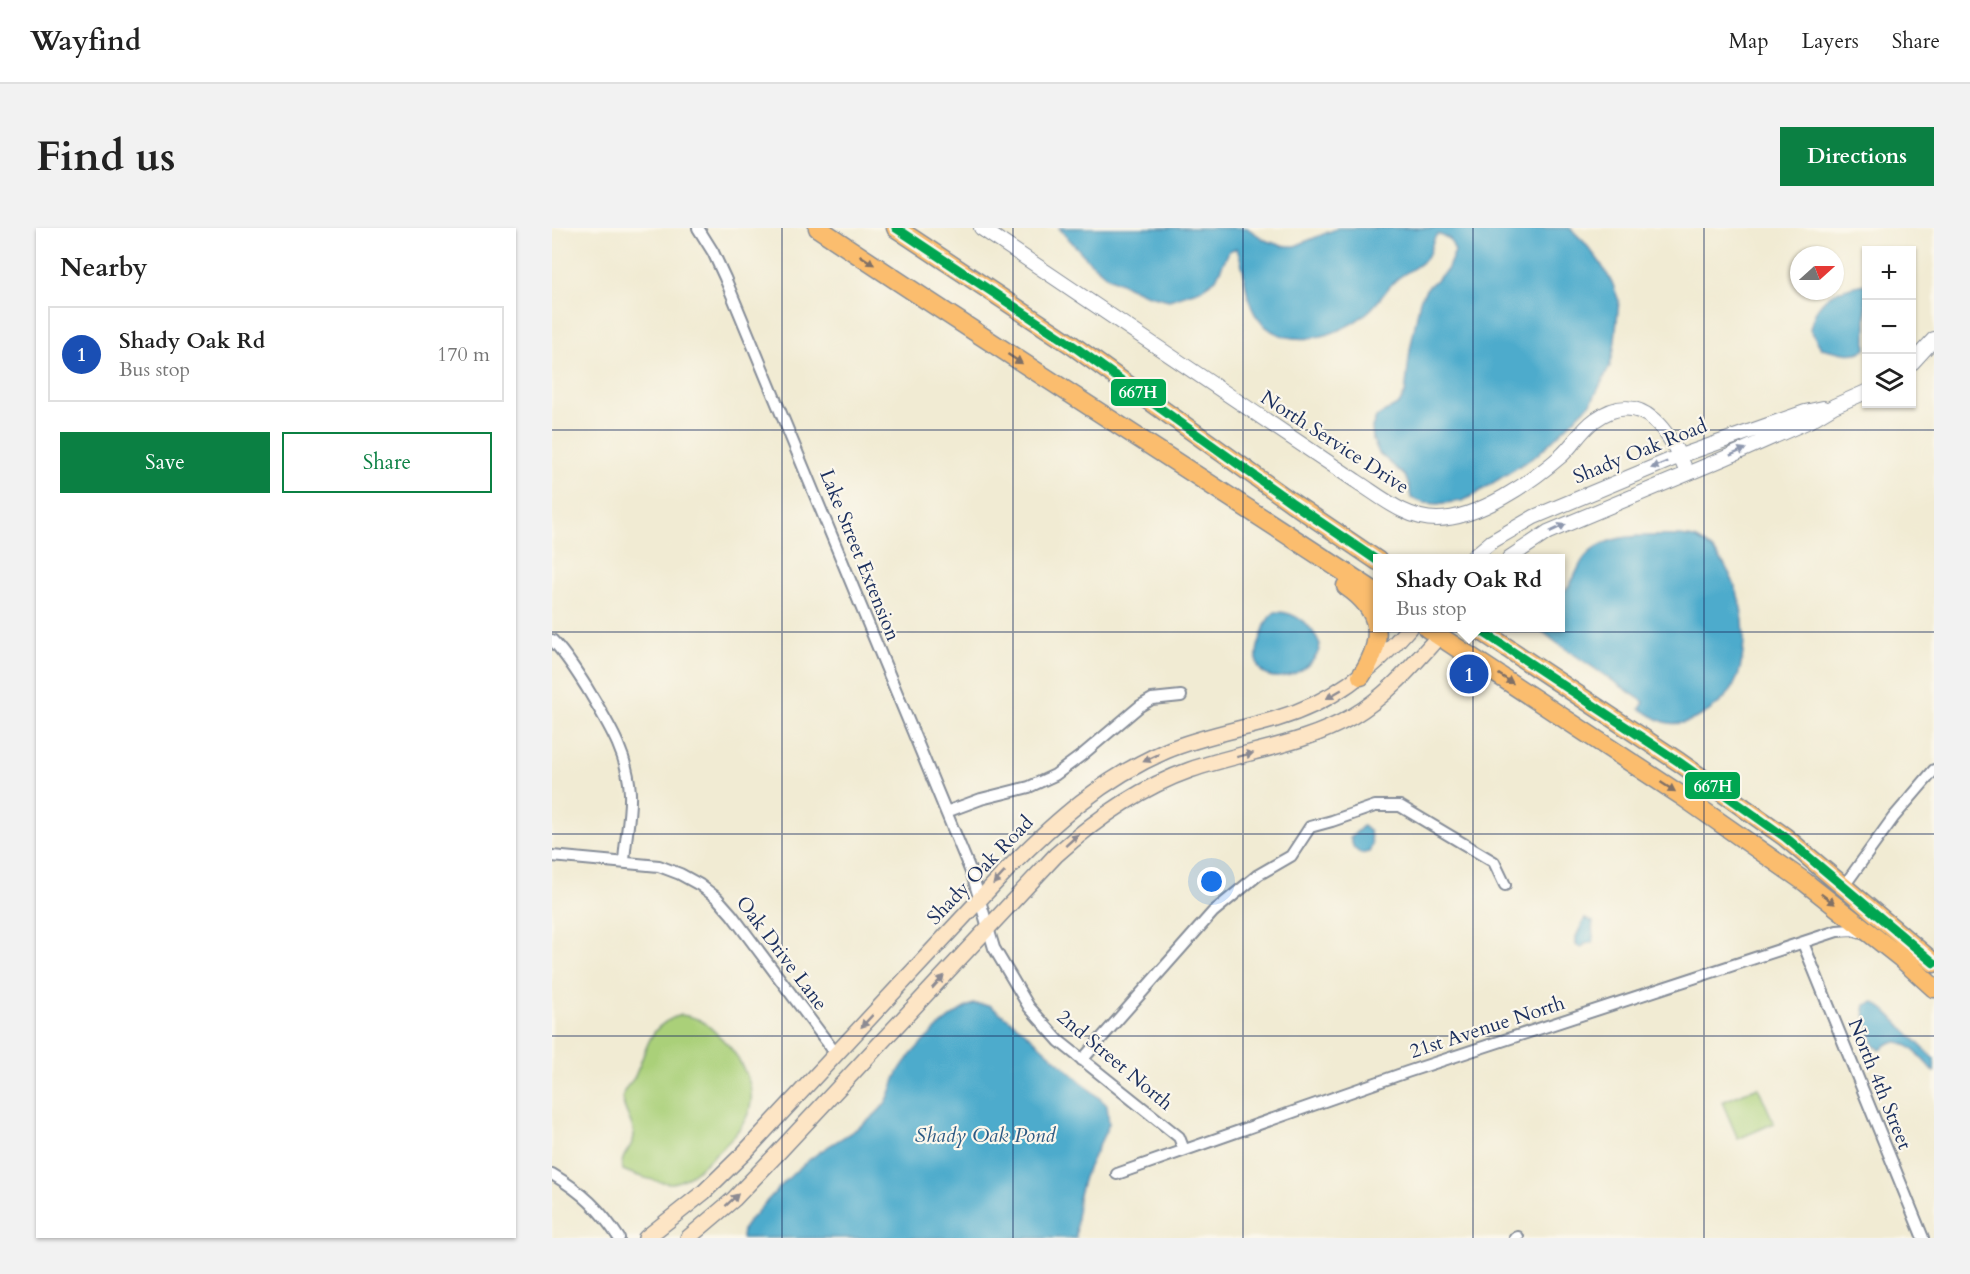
<!DOCTYPE html>
<html lang="en">
<head>
<meta charset="utf-8">
<style>
	body { margin:0; font-family:Cardo,serif; background:#f2f2f2; color:#222 }
	.controls { position:absolute; right:18px; top:18px; display:grid; overflow:hidden; border-radius:0px; box-shadow:0 2px 4px #0004 }
	.controls button { width:54px; height:54px; display:grid; place-items:center; padding:0; border:0; border-bottom:2px solid #e0e0e0; background:#fff; color:#222; font:30px sans-serif }
	.compass { position:absolute; left:1238px; top:18px; width:54px; height:54px; border-radius:50%; background:#fff; box-shadow:0 2px 4px #0004; rotate:69deg }
	.you { position:absolute; left:660px; top:654px; width:21px; height:21px; margin:-15px; border:4px solid #fff; border-radius:50%; background:#1a73e8; box-shadow:0 0 0 9px #1a73e833 }
	.badge { display:grid; place-items:center; width:39px; height:39px; border-radius:50%; background:#0b8043; color:#fff; font-size:20px; font-weight:700 }
	.pin { position:absolute; translate:-50% -50%; border:3px solid #fff; box-shadow:0 2px 6px #0006 }
	.popup { position:absolute; left:821px; top:326px; width:192px; height:78px; box-sizing:border-box; display:grid; place-content:center; border-radius:0px; background:#fff; filter:drop-shadow(0 2px 4px #0005); font-size:20px; white-space:nowrap; color:#767676 }
	.popup b { font-size:22px; color:#222 }
	.popup::after { content:''; position:absolute; left:50%; top:100%; margin-left:-12px; border:12px solid transparent; border-top-color:#fff }
	.list { margin:0; padding:0; list-style:none }
	h2 { display:flex; justify-content:space-between; align-items:center; height:78px; margin:0; padding:0 24px; font-size:26px }
	h2 small { font-size:20px; font-weight:400; color:#767676 }
	.list li { display:grid; grid-template-columns:39px 1fr auto; gap:18px; align-items:center; box-sizing:border-box; height:96px; margin:0 12px 12px; padding:0 12px; border:2px solid #e0e0e0; border-radius:0px }
	.list b { display:block; font-size:22px; white-space:nowrap }
	.list p { margin:0; font-size:20px; white-space:nowrap; color:#767676 }
	.list em { font-size:20px; font-style:normal; color:#767676 }
	.actions { display:flex; gap:12px; padding:18px 24px }
	.actions a { flex:1; padding:14px 0; border:2px solid #0b8043; border-radius:0px; text-align:center; font-size:21px; color:#0b8043 }
	.actions .main { background:#0b8043; color:#fff }
	.icon { flex:none; width:33px; height:33px; fill:none; stroke:currentColor; stroke-width:2; stroke-linecap:round; stroke-linejoin:round }
	.map { position:relative; flex:none; width:1382px; height:1010px; overflow:hidden; border-radius:0px }
	header { display:flex; align-items:center; gap:36px; box-sizing:border-box; height:84px; padding:0 30px; background:#fff; border-bottom:2px solid #e0e0e0 }
	header strong { font-size:28px }
	nav { display:flex; gap:33px; margin-inline-start:auto; font-size:21px }
	.intro { display:flex; align-items:center; justify-content:space-between; box-sizing:border-box; height:144px; padding:0 36px }
	h1 { margin:0; font-size:42px }
	.button { padding:15px 27px; border-radius:0px; background:#0b8043; color:#fff; font-size:21px; font-weight:700 }
	main { display:flex; gap:36px; padding:0 36px }
	aside { flex:1; background:#fff; border-radius:0px; box-shadow:0 2px 4px #0004 }
	.map>svg:first-child { display:block }
	.green { fill:#aad079; stroke:#62806c; stroke-width:1.5 }
	.water { fill:#4dabcc; stroke:#346d95; stroke-width:1.5 }
	.lines { fill:none; stroke-linecap:round; stroke-linejoin:round }
	.minor-casing { stroke:#868d98; stroke-width:14 }
	.tertiary-casing { stroke:#868d98; stroke-width:16 }
	.secondary-casing { stroke:#868d98; stroke-width:18 }
	.trunk-casing { stroke:#868d98; stroke-width:21 }
	.minor { stroke:#fff; stroke-width:10 }
	.tertiary { stroke:#fff; stroke-width:14 }
	.secondary { stroke:#fde5c5; stroke-width:15 }
	.trunk { stroke:#fbbd6e; stroke-width:18 }
	.bus-1-casing { stroke:#fbf7ec; stroke-width:14 }
	.bus-1 { stroke:#00a651; stroke-width:9 }
	.oneway { fill:#806f65 }
	.oneway2 { fill:#8d97ae }
	.oneway3 { fill:#8c8a92 }
	.grid { fill:none; stroke:#1b2f5e; stroke-width:1.5; stroke-opacity:0.55 }
	.labels { text-anchor:middle; dominant-baseline:central; stroke-width:4.5; stroke-linejoin:round; paint-order:stroke }
	.street-label { font-size:20px; fill:#1b2f5e; stroke:#fbf7ec }
	.water-label { font-size:21px; font-style:italic; fill:#2c5a84; stroke:#fbf7ec }
	.line-badge { stroke:#fbf7ec; stroke-width:2 }
	.badge-label { font-size:16px; text-anchor:middle; font-weight:bold; fill:#fff }
</style>
</head>
<body>
<header>
<strong>Wayfind</strong>
<nav><a>Map</a><a>Layers</a><a>Share</a></nav>
</header>
<div class="intro"><h1>Find us</h1><a class="button">Directions</a></div>
<main>
<aside>
<h2>Nearby<small></small></h2>
<ul class="list">
<li><span class="badge" style="background:#1a4fb4">1</span><div><b>Shady Oak Rd</b><p>Bus stop</p></div><em>170 m</em></li>
</ul>
<div class="actions"><a class="main">Save</a><a>Share</a></div>
</aside>
<div class="map">
<svg width="1382" height="1010" viewBox="0 0 1382 1010">
	<rect width="100%" height="100%" fill="#fbf7ec"/>
	<filter id="ink" filterUnits="userSpaceOnUse"><feTurbulence type="fractalNoise" baseFrequency=".0167" numOctaves="2"/><feDisplacementMap in="SourceGraphic" scale="12" xChannelSelector="R" yChannelSelector="G"/><feConvolveMatrix kernelMatrix="1 2 1 2 8 2 1 2 1" color-interpolation-filters="sRGB"/></filter>
	<filter id="wash" filterUnits="userSpaceOnUse"><feTurbulence type="fractalNoise" baseFrequency=".008" numOctaves="4" result="noise"/><feDisplacementMap in="SourceGraphic" scale="24" xChannelSelector="R" yChannelSelector="G"/><feGaussianBlur stdDeviation="1.35" result="paint"/><feColorMatrix in="noise" values="0 0 0 0 0 0 0 0 0 0 0 0 0 0 0 0 0 1.4 0 .05"/><feComposite in="paint" operator="in"/></filter>
	<g filter="url(#wash)">
		<rect width="100%" height="100%" fill="#f1ebd3"/>
		<path class="green" d="M129,787C150,789 157,798 171,812C180,820 187,831 192,842C213,881 186,905 158,931C148,940 134,954 119,955C107,955 82,947 71,942C66,928 81,921 82,908C82,894 69,881 71,867C72,859 80,855 83,848C96,820 95,797 129,787Z
			M1206,859L1222,895L1186,911L1170,874Z"/>
		<path class="water" d="M507,0H695L713,12L730,18H743L786,0H1018L1033,15L1047,33L1060,54L1067,73L1062,121L1058,138L1039,175L985,227L922,267L910,273L885,276L872,275L859,270L857,257L853,248L827,225L821,212L820,199L824,189L847,176L853,166L858,122L868,72L875,60L895,42L903,23L898,11L886,6C878,12 881,23 874,30C867,39 853,44 844,52C834,61 827,74 817,83C787,110 729,127 703,86C691,66 695,40 684,20L677,23L664,51L648,62L617,72L593,66L556,49L537,33Z
			M1314,56V121C1300,130 1284,123 1269,120L1258,101C1265,68 1284,61 1314,56Z
			M1127,308C1133,309 1140,309 1145,311C1190,333 1204,417 1181,459C1174,471 1159,483 1147,489C1136,494 1129,497 1117,495C1107,494 1097,485 1088,481L1092,474L1005,415L986,400H1008L1009,366C1021,357 1023,344 1031,332C1051,303 1096,308 1127,308Z
			M723,384C744,383 760,398 768,416C766,450 688,471 708,412C712,401 713,391 723,384Z
			M811,598L818,604L820,617L817,624L809,626L802,620L798,610Z
			M1033,690L1041,694C1039,702 1042,707 1041,714L1033,716L1029,720L1024,717V709Z
			M1322,774L1334,783L1382,831V844C1372,834 1357,811 1340,814C1336,815 1332,819 1328,821L1322,818L1312,782L1313,777Z
			M422,776L437,777L469,800L555,877L557,896L532,949L526,970L524,1010H190L191,1001L196,994C217,971 239,944 265,926C288,910 314,899 332,877C339,868 340,857 345,847C354,827 401,782 422,776Z"/>
	</g>
	<g filter="url(#ink)">
		<g class="lines">
			<g class="minor-casing">
				<path id="minor" d="M146,0L161,24L173,50L421,649L442,720L477,779L507,813L627,909L632,922
					M0,412C14,426 24,443 35,460C55,494 76,525 78,565C79,588 73,612 72,634
					M394,584L429,571L477,559L503,547L530,527L588,478L600,471L629,468
					M0,628L107,638L128,646L148,657L165,670L180,687L284,826
					M1292,658L1341,590L1382,542
					M1251,715L1371,1010
					M530,832L661,684L706,647L739,628L758,599L780,593L823,578H848L942,634L953,657
					M0,946C30,964 48,981 67,1010
					M565,946L855,844L1285,703L1300,702L1313,706
					M963,1010L966,1009"/>
			</g>
			<g class="tertiary-casing">
				<path id="tertiary" d="M429,0L804,253C829,269 854,291 885,291C926,291 979,254 1009,228C1021,217 1030,201 1043,192C1091,157 1120,208 1135,245
					M1360,135L1382,111
					M920,330L939,314L982,289L1128,228L1253,184L1271,180
					M957,330L996,304L1173,230L1257,193L1282,178L1314,164"/>
			</g>
			<g class="secondary-casing">
				<path id="secondary" d="M94,1010L152,964L192,925L455,642C503,593 550,551 614,523C650,508 687,502 724,491C779,475 820,443 857,400
					M136,1010L182,971L223,928L504,627C544,591 587,560 638,542C692,523 750,518 801,488C835,468 861,437 887,408"/>
			</g>
			<g class="trunk-casing">
				<path id="trunk" d="M266,0C451,124 640,243 826,366
					M344,0L520,117L739,274L826,333
					M794,358C831,383 833,412 809,448
					M875,400L1130,568L1253,654L1349,730L1382,760
					M925,400L1127,534L1233,609L1382,735"/>
			</g>
			<use href="#minor" class="minor"/>
			<use href="#tertiary" class="tertiary"/>
			<use href="#secondary" class="secondary"/>
			<use href="#trunk" class="trunk"/>
			<g class="bus-1-casing">
				<path id="bus-1" d="M344,0L520,117L739,274L826,333
					M925,400L1127,534L1233,609L1382,735"/>
			</g>
			<use href="#bus-1" class="bus-1"/>
		</g>
		<defs><path id="oneway-solid" d="M-6-.8H1V-3.2L6.5 0L1 3.2V.8H-6Z" transform="scale(1.5)"/></defs>
		<g class="oneway">
			<use href="#oneway-solid" transform="translate(315 32) rotate(34)"/>
			<use href="#oneway-solid" transform="translate(463 131) rotate(33)"/>
			<use href="#oneway-solid" transform="translate(954 451) rotate(33)"/>
			<use href="#oneway-solid" transform="translate(1116 559) rotate(33)"/>
			<use href="#oneway-solid" transform="translate(1276 671) rotate(37)"/>
		</g>
		<g class="oneway2">
			<use href="#oneway-solid" transform="translate(1186 224) rotate(-24)"/>
			<use href="#oneway-solid" transform="translate(1107 237) rotate(157)"/>
			<use href="#oneway-solid" transform="translate(1006 300) rotate(-25)"/>
		</g>
		<g class="oneway3">
			<use href="#oneway-solid" transform="translate(782 466) rotate(150)"/>
			<use href="#oneway-solid" transform="translate(693 527) rotate(-14)"/>
			<use href="#oneway-solid" transform="translate(599 530) rotate(154)"/>
			<use href="#oneway-solid" transform="translate(520 612) rotate(-42)"/>
			<use href="#oneway-solid" transform="translate(447 650) rotate(133)"/>
			<use href="#oneway-solid" transform="translate(386 754) rotate(-47)"/>
			<use href="#oneway-solid" transform="translate(315 793) rotate(133)"/>
			<use href="#oneway-solid" transform="translate(180 972) rotate(-43)"/>
		</g>
	</g>
	<path class="grid" d="M230,0V1010M461,0V1010M691,0V1010M921,0V1010M1152,0V1010M0,202H1382M0,404H1382M0,606H1382M0,808H1382"/>
	<g class="labels">
		<g class="street-label">
			<text transform="translate(783 214) rotate(33)">North Service Drive</text>
			<text transform="translate(1088 223) rotate(-22)">Shady Oak Road</text>
			<text transform="translate(308 327) rotate(68)">Lake Street Extension</text>
			<text transform="translate(428 642) rotate(-46)">Shady Oak Road</text>
			<text transform="translate(230 725) rotate(53)">Oak Drive Lane</text>
			<text transform="translate(935 799) rotate(-18)">21st Avenue North</text>
			<text transform="translate(563 832) rotate(40)">2nd Street North</text>
			<text transform="translate(1328 856) rotate(68)">North 4th Street</text>
		</g>
		<g class="water-label">
			<text x="433" y="907">Shady Oak Pond</text>
		</g>
	</g>
	<g class="line-badge">
		<rect x="558" y="150" width="57" height="29" rx="6" fill="#00a651"/>
		<rect x="1132" y="543" width="57" height="29" rx="6" fill="#00a651"/>
	</g>
	<g class="badge-label">
		<text x="586" y="170">667H</text>
		<text x="1161" y="564">667H</text>
	</g>
</svg>
<div class="controls">
<button>+</button>
<button>−</button>
<button><svg class="icon" aria-label="layers" viewBox="0 0 24 24"><path d="M12 4l9 5-9 5-9-5zM3 14l9 5 9-5"/></svg></button>
</div>
<svg class="compass" viewBox="-18 -18 36 36"><path d="M0-13l5 13h-10z" fill="#e53935"/><path d="M0 13l5-13h-10z" fill="#767676"/></svg>
<div class="you"></div>
<div class="pin badge" style="left:917px;top:446px;background:#1a4fb4">1</div>
<div class="popup"><b>Shady Oak Rd</b>Bus stop</div>
</div>
</main>
</body>
</html>
